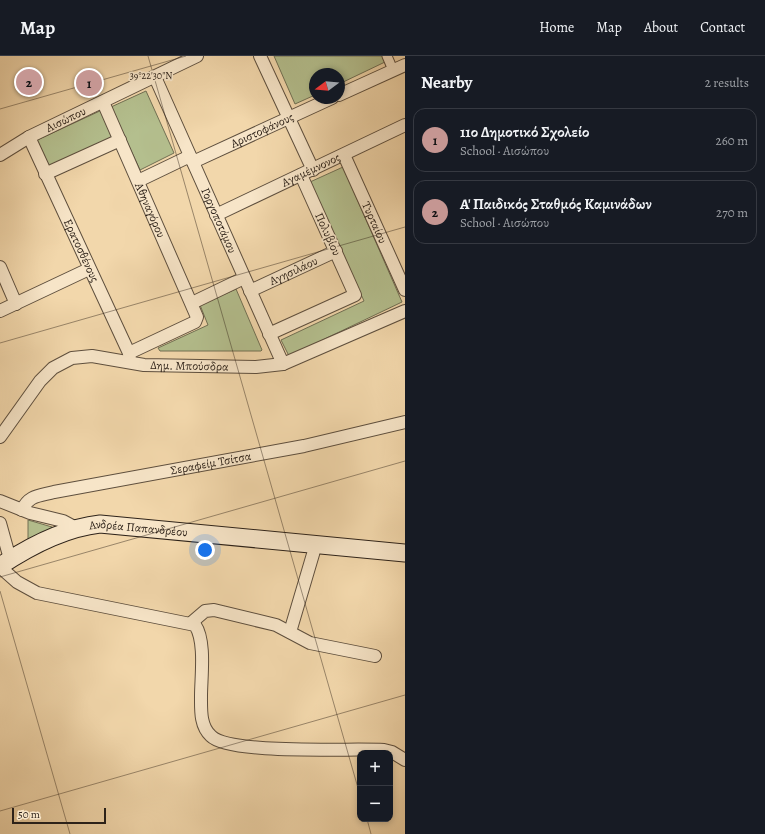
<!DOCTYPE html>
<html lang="en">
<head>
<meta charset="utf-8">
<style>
	body { margin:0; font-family:Alegreya,serif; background:#242831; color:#f1f3f6 }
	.controls { position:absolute; right:12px; bottom:12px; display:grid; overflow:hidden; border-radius:8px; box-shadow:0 2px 6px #0003 }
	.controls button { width:36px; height:36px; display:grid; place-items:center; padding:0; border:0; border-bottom:1px solid #363941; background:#171b24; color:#f1f3f6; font:20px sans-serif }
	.compass { position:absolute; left:309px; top:12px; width:36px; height:36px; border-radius:50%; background:#171b24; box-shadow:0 2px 6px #0003; rotate:254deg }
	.scale { position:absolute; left:12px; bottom:10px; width:94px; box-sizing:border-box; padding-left:4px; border:2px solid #2d2219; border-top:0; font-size:11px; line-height:14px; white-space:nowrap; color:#2d2219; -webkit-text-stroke:3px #f7e5c8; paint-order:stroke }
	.you { position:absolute; left:205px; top:494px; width:14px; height:14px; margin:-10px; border:3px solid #fff; border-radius:50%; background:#1a73e8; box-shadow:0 0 0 6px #1a73e833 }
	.badge { display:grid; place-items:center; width:26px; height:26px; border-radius:50%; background:#c59692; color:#111; font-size:13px; font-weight:700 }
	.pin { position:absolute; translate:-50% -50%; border:2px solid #fff; box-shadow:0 1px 4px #0006 }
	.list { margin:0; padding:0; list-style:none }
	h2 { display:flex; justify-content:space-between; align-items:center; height:52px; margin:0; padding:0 16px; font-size:17px }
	h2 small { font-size:13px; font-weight:400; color:#9ea1a6 }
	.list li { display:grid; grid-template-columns:26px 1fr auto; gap:12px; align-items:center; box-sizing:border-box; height:64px; margin:0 8px 8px; padding:0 8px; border:1px solid #363941; border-radius:12px }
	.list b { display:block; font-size:15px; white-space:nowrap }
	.list p { margin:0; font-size:13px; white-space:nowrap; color:#9ea1a6 }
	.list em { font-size:13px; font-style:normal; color:#9ea1a6 }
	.map { position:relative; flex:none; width:405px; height:778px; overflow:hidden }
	header { display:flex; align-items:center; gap:24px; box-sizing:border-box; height:56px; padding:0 20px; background:#171b24; border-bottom:1px solid #363941 }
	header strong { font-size:19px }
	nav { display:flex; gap:22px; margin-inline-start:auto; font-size:14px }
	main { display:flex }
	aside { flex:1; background:#171b24 }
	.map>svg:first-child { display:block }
	.green { fill:#b4bf8e; stroke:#707054 }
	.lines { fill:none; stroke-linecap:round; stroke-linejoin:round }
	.pedestrian-casing { stroke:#5e4f3e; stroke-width:11 }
	.minor-casing { stroke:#5e4f3e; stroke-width:14 }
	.secondary-casing { stroke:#2d2219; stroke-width:19 }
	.pedestrian { stroke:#f7e5c8; stroke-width:9 }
	.minor { stroke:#f7e5c8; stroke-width:12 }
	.secondary { stroke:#f7e5c8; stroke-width:17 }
	.ticks { fill:none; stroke:#2d2219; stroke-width:1; stroke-opacity:0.45 }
	.labels { text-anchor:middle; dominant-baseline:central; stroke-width:3.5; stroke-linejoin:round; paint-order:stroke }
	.street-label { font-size:12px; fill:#2d2219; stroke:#f7e5c8 }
	.ticks-label { font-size:10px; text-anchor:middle; fill:#2d2219; stroke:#f7e5c8; stroke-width:3.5; stroke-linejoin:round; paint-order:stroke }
</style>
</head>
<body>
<header>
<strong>Map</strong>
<nav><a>Home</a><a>Map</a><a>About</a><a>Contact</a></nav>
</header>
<main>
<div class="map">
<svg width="405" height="778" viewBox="0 0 405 778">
	<rect width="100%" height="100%" fill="#f2d7ab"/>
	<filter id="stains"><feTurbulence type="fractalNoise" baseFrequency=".005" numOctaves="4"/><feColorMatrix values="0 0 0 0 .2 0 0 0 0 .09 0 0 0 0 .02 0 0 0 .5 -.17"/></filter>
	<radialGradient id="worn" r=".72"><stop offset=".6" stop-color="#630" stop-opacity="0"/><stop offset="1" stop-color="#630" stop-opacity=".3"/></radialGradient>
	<path class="green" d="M274,0H382L385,6L339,28V18H315V39L295,48Z
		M146,35L174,97L140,114L111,51Z
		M102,54L115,82L48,113L35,85Z
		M343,111L402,246L289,300L281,284L364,245L310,126Z
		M236,233L262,294L261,295H160L158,292L208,269L200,249Z
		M28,464L52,471L53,476L28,487Z"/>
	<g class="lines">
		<g class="pedestrian-casing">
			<path id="pedestrian" d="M387,0L393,14"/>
		</g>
		<g class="minor-casing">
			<g id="minor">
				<path d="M260,0L313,114"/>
				<path id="s1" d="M155,21L283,308"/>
				<path d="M339,39L405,9"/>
				<path id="s2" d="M103,46L197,261L195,266L129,297"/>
				<path id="s3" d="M29,81L129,297L130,305"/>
				<path id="s4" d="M0,99L29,81L197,0"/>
				<path id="s5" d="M344,99L405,234"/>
				<path id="s6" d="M193,106L332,42"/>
				<path d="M45,118L120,84"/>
				<path d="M138,125L190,100"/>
				<path id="s7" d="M216,159L405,69"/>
				<path d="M0,211L16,248"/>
				<path id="s8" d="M250,235L336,195"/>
				<path d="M192,247L244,222"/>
				<path d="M0,255L89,213"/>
				<path d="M269,278L355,239L301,119"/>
				<path id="s9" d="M0,381L40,325L53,312L72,302L92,300L144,309L256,311L283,308L405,255"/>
				<path d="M0,445L30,457L63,465L76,472"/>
				<path id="s10" d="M22,454C29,439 39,440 54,436L304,390L405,366"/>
				<path d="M0,467L10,503"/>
				<path d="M0,511L17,526L37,537L195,569C206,585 201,621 201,640C201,654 200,670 211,680C230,699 352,692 384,694L392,696L405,704"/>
				<path d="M191,567L205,555L214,554L276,569L310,587L375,600"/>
				<path d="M290,576L316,488"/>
			</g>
		</g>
		<g class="secondary-casing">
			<g id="secondary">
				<path id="s11" d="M0,510C30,490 64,472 100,468L405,497"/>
			</g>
		</g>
		<use href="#pedestrian" class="pedestrian"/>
		<use href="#minor" class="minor"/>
		<use href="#secondary" class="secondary"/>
	</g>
	<path class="ticks" d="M148,0L360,739M0,53L186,0M0,287L405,171M0,521L405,405M0,535L70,778M0,755L405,639M367,763L371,778"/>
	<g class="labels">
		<g class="street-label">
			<text stroke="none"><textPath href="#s4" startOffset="75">Αισώπου</textPath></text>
			<text stroke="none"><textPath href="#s6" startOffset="76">Αριστοφάνους</textPath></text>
			<text stroke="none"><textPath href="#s7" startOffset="105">Αγαμέμνονος</textPath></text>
			<text stroke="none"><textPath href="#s2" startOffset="118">Αθηναγόρου</textPath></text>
			<text stroke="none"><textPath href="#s1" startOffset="157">Γοργοποτάμου</textPath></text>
			<text stroke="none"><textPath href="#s5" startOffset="74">Τυρταίου</textPath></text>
			<text transform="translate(328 178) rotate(65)">Πολυβίου</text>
			<text stroke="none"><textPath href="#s3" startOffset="125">Ερατοσθένους</textPath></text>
			<text stroke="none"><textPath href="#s8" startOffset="48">Αγησιλάου</textPath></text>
			<text stroke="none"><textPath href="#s9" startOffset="227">Δημ. Μπούσδρα</textPath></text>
			<text stroke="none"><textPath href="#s10" startOffset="198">Σεραφείμ Τσίτσα</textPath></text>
			<text stroke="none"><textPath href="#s11" startOffset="148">Ανδρέα Παπανδρέου</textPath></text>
		</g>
	</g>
	<g class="ticks-label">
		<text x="151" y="23">39°22'30"N</text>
	</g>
	<rect width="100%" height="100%" filter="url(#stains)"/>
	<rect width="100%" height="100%" fill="url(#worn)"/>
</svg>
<div class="controls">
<button>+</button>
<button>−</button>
</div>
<svg class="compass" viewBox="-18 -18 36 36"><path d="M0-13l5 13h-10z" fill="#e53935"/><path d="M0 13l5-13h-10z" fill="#9ea1a6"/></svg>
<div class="scale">50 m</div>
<div class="you"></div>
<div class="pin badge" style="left:89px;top:27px">1</div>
<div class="pin badge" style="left:29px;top:26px">2</div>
</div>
<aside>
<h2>Nearby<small>2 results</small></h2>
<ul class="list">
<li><span class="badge">1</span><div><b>11ο Δημοτικό Σχολείο</b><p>School · Αισώπου</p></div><em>260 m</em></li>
<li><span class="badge">2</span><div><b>Α' Παιδικός Σταθμός Καμινάδων</b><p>School · Αισώπου</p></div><em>270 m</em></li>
</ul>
</aside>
</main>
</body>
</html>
